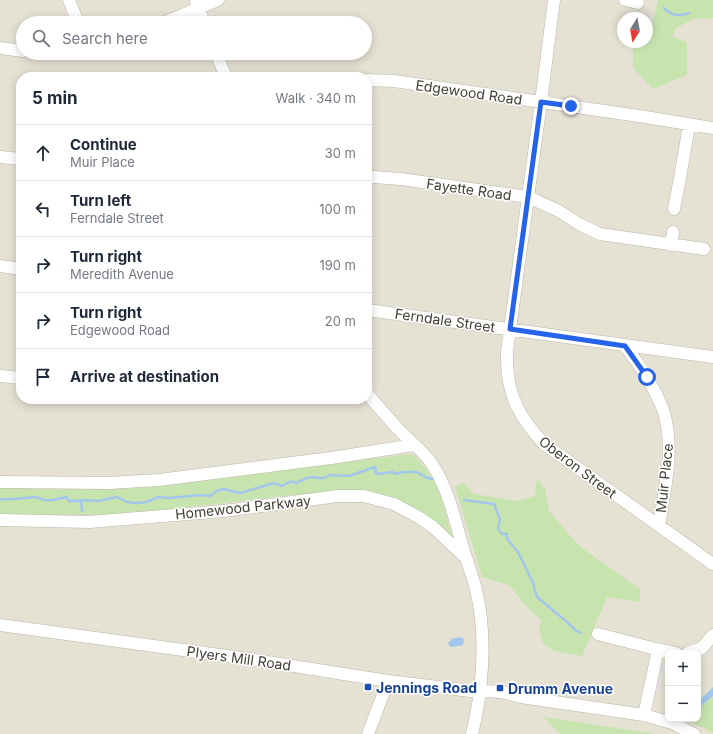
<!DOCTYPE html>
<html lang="en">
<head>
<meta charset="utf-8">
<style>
	body { margin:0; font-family:Inter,sans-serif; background:#f2f2f3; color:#1f2937 }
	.controls { position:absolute; right:12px; bottom:12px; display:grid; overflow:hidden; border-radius:8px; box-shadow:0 2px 10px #0003 }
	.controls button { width:36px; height:36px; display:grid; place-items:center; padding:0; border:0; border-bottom:1px solid #e0e1e3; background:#fff; color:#1f2937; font:20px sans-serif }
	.compass { position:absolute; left:617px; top:12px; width:36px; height:36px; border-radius:50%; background:#fff; box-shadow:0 2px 10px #0003; rotate:191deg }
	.stop { position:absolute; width:12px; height:12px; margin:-9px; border:3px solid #2563eb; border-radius:50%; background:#fff }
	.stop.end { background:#2563eb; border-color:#fff; box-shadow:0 1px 4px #0008 }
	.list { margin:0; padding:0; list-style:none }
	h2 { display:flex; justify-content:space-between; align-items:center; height:52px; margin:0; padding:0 16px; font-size:17px }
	h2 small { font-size:13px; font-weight:400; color:#747a83 }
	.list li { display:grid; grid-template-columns:26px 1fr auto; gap:12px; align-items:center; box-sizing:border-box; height:56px; padding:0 16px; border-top:1px solid #e0e1e3 }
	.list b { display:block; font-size:15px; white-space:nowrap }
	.list p { margin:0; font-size:13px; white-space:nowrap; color:#747a83 }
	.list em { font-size:13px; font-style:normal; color:#747a83 }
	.icon { flex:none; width:22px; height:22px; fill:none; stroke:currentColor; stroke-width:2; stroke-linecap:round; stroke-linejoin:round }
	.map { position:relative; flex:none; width:713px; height:734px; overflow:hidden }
	.search { position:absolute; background:#fff; box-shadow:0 2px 10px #0003; left:16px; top:16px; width:356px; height:44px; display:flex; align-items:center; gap:10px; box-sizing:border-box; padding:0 14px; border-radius:22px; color:#747a83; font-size:15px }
	.panel { position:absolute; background:#fff; box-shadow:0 2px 10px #0003; left:16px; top:72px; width:356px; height:332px; border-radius:16px }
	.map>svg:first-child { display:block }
	.residential { fill:#e5e1d3; fill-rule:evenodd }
	.green { fill:#c7e4af }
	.parking { fill:#e2e1dd }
	.water { fill:#a3c7ec }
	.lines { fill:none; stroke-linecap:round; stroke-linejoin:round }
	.stream { stroke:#a3c7ec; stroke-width:2.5 }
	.minor-casing { stroke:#bcb7a8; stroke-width:13 }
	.minor { stroke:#fff; stroke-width:12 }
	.route { stroke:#2563eb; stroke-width:5 }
	.transit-dot { fill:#1a4fb4; stroke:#fff; stroke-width:1.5 }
	.labels { text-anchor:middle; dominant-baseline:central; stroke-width:3; stroke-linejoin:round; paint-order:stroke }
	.street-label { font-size:14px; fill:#433f35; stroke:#fff }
	.transit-label { font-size:14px; font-weight:bold; fill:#164399; stroke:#fff; text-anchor:start }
</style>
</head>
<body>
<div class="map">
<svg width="713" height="734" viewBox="0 0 713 734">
	<rect width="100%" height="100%" fill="#f1efe5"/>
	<path class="residential" d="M0,0H713V734H0ZM623,18H647V42H623ZM23,23H365V53H23ZM21,77H367V399H21ZM668,653H698V719H668Z"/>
	<path class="green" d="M658,0H713V18L694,19L676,28L672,37L687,42V75L653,89L633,68V42H647V26L652,25Z
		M411,454C416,458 422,463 426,469C441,489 446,514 452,538L355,491L284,496L147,512L101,515H0V485L297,468Z
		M537,479L545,489L549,511L578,545L641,590L639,602L607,597L582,656L554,651L543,643L539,630L541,620L527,607L509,585L482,577L455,486L464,483L474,494L517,501L535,496Z
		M713,696V733L691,722L693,719H698V709Z
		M544,717L655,734H561L556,730Z"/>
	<path class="parking" d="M713,635V652L698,661V653Z
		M656,662L667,663L660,693L655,692Z"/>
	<path class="water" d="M460,637L464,639L463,645L453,647L449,646L448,642H450L451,639Z
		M713,687V696L698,709V702Z"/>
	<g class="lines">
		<path class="stream" d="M664,8C673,17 678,16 689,13
			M0,499C12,500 22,498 35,497C38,497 41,499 44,500C51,501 59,499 66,497L69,501H76L81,500L99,501L117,497L127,502L135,503L147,502L158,497L169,498L200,495L210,496L217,491L223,489L240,493L274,483L282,486C287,483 291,480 296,483L307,478L314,477L319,478H324L330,475L349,476L375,467L376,469L375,471L377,474L392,472L397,474L402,472H417L425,477L432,479
			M81,500L82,511
			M464,500L494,504L500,519L498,529L502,534H507V539L518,552L525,566L533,583L537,597L567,622L575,630L581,633"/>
		<g class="minor-casing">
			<path id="minor" d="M69,0L78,23
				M554,0L541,102L510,329C509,340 506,351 507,362C508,398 521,419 544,444L713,564
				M625,0L638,3
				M196,1L204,23
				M163,23L218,0
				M0,48L23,51
				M43,53H51
				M216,53L226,77
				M367,80L394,81L639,116L713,128
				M0,157L21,159
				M367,178L374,177L401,179L528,197L559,211L579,224L600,234L704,249
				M674,209L680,178L689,125
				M671,245L673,232
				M0,266L21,269
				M367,310L713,357
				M625,346C639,364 653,385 662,407C676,444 665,488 659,526
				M0,376L21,378
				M367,393C378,407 389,419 401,432C411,442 424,452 432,464C447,487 454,515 461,541C465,557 472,573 476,590C487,634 483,690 472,734
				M0,482L109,483L159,480L331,458L414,445
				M0,520L89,522L224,511L338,496H364L394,504L420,518L433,527L467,559
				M0,625L249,659L388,681L479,692C494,690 506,692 521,697L644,715L672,723L694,734
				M598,634L652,648L676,653
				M688,653L702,648L713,635
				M644,715L658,650
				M368,734L388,681"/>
		</g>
		<use href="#minor" class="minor"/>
	</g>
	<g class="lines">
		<path class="route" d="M571,106L541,102L510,329L625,346L647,377"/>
	</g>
	<g class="transit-dot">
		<rect x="364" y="683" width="8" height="8" rx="2"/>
		<rect x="496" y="684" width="8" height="8" rx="2"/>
	</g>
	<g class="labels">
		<g class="street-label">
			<text transform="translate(469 92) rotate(8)">Edgewood Road</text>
			<text transform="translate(469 189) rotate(8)">Fayette Road</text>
			<text transform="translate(445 320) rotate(8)">Ferndale Street</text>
			<text transform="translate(578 467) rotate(37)">Oberon Street</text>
			<text transform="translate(664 478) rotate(-84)">Muir Place</text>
			<text transform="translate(243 507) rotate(-6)">Homewood Parkway</text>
			<text transform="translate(239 658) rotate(8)">Plyers Mill Road</text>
		</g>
		<g class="transit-label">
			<text x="376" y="687">Jennings Road</text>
			<text x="508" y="688">Drumm Avenue</text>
		</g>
	</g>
</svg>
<div class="controls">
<button>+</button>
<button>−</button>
</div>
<svg class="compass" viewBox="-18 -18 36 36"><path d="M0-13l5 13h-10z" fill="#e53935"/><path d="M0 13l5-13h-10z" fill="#747a83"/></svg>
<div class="stop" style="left:647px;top:377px"></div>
<div class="stop end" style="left:571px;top:106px"></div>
<div class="search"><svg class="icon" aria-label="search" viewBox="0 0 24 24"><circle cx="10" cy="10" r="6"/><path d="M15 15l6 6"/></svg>Search here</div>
<section class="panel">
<h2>5 min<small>Walk · 340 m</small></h2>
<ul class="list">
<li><svg class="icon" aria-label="ahead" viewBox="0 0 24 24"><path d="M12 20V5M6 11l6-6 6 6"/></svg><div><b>Continue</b><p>Muir Place</p></div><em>30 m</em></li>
<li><svg class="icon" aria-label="left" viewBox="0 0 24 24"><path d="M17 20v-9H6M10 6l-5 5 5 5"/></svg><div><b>Turn left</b><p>Ferndale Street</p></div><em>100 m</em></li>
<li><svg class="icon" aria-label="right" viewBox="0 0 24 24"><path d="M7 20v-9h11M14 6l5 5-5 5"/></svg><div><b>Turn right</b><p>Meredith Avenue</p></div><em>190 m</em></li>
<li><svg class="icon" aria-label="right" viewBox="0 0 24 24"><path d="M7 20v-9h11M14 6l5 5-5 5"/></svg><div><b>Turn right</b><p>Edgewood Road</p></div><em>20 m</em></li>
<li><svg class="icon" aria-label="arrive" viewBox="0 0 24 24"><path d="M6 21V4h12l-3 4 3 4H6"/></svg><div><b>Arrive at destination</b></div></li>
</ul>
</section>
</div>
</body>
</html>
